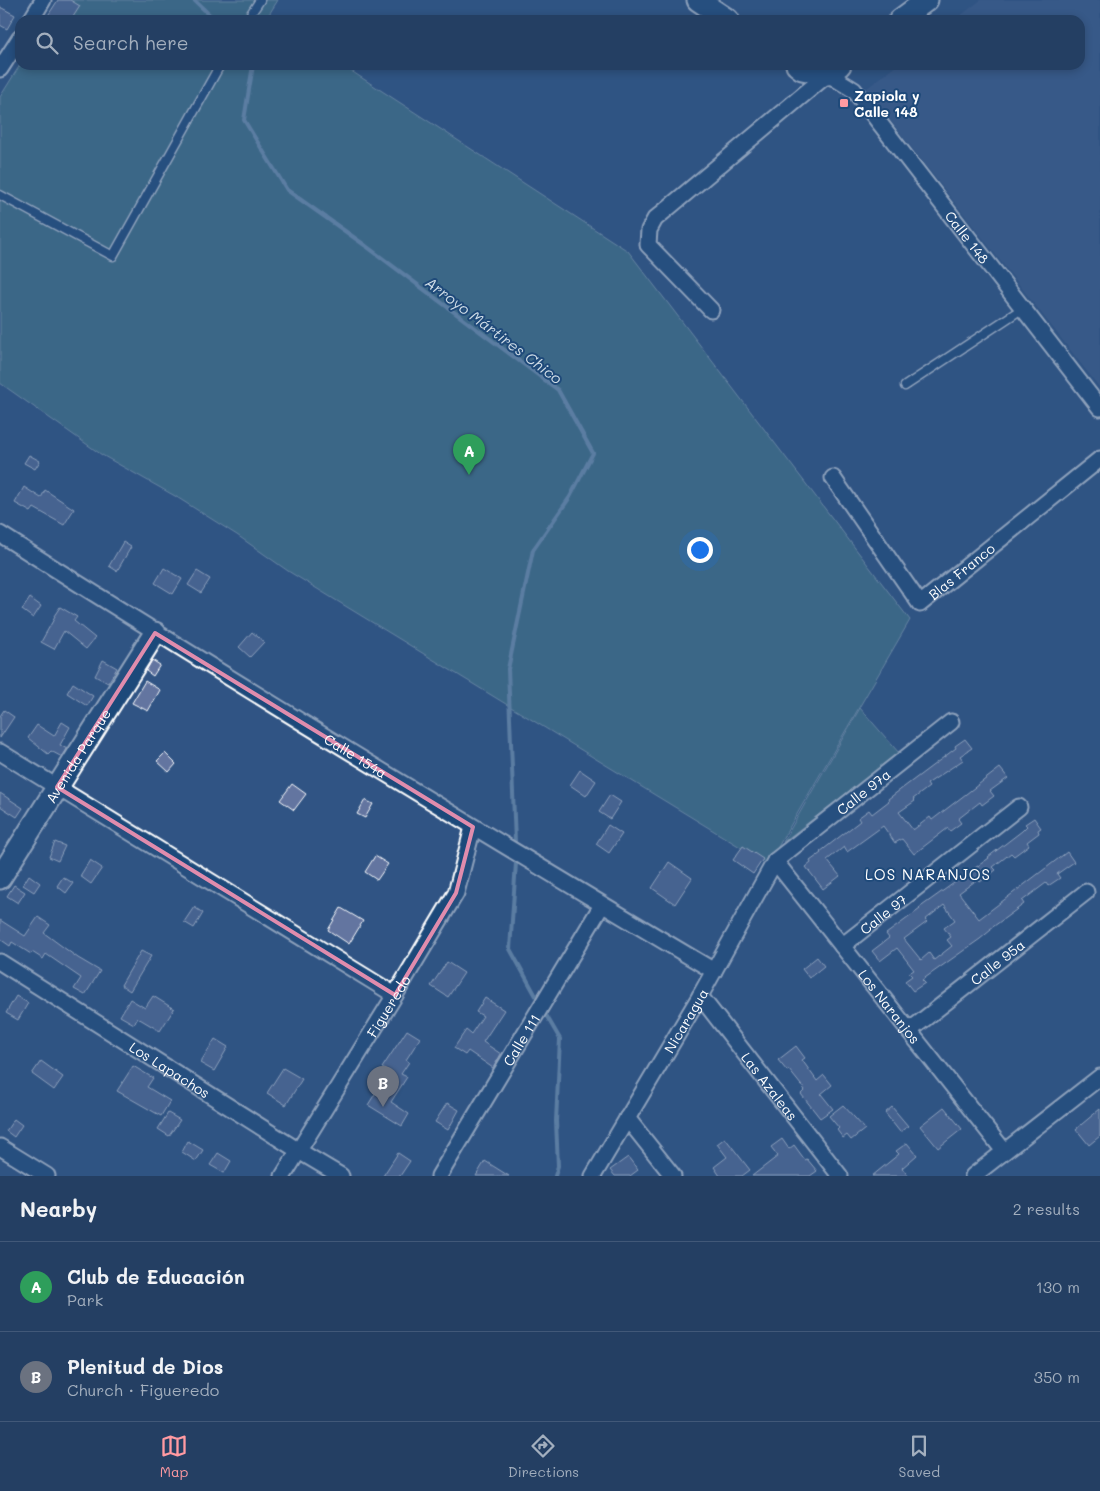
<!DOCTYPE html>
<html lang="en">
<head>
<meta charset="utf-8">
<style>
	body { margin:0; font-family:Mali,sans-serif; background:#304a6c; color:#f1f3f6 }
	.you { position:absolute; left:699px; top:549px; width:18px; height:18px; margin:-12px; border:4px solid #fff; border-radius:50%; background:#1a73e8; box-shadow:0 0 0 8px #1a73e833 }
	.badge { display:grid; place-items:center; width:32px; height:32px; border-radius:50%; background:#ff9aa2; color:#fff; font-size:16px; font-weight:700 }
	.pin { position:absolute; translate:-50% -41px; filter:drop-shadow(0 1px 2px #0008) }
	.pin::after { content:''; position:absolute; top:26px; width:18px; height:15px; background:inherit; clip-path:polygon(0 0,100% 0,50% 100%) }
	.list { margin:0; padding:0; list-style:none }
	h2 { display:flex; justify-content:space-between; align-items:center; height:65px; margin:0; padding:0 20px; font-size:21px }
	h2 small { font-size:16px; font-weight:400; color:#a3afbe }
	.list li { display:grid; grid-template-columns:32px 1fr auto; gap:15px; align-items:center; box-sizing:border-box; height:90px; padding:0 20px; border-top:1px solid #415878 }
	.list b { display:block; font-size:19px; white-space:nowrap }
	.list p { margin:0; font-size:16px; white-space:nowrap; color:#a3afbe }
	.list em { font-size:16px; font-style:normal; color:#a3afbe }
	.icon { flex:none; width:28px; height:28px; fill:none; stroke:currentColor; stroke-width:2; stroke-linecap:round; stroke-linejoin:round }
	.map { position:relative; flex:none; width:1100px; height:1176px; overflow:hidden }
	.search { position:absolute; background:#243f63; box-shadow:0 2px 8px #0003; left:15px; right:15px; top:15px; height:55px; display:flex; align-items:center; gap:12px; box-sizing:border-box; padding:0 18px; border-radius:15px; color:#a3afbe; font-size:19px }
	.sheet { height:245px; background:#243f63 }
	nav { display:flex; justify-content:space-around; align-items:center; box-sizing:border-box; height:70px; border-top:1px solid #415878; background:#243f63; font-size:14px; color:#a3afbe }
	nav a { display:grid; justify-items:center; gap:2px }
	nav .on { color:#ff9aa2 }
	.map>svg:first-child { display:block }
	.built { fill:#43618e }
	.green { fill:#4b7f8d; stroke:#a5bfc6 }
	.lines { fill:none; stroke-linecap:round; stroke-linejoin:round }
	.stream { stroke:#91b0c8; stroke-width:4 }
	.building { fill:#6374a0; stroke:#fff; fill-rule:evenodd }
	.lane-casing { stroke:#fff; stroke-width:11 }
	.street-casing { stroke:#fff; stroke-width:19 }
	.secondary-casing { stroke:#fff; stroke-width:25 }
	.lane { stroke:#1f4a7a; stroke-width:8 }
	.street { stroke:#1f4a7a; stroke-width:15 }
	.secondary { stroke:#1f4a7a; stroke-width:21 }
	.marked { fill:none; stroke:#e08cad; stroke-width:4; stroke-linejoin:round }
	.poi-dot { fill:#ff9aa2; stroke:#1f4a7a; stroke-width:2 }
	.labels { text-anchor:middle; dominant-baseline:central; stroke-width:4; stroke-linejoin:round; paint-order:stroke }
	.poi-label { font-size:14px; font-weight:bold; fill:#fff; stroke:#1f4a7a; text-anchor:start }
	.street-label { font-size:14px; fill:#fff; stroke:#1f4a7a }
	.water-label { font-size:15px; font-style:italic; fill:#d1dee8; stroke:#1f4a7a }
	.neighbourhood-label { font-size:15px; letter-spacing:1px; fill:#fff; stroke:#1f4a7a }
</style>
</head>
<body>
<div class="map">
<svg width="1100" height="1176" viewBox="0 0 1100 1176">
	<rect width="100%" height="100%" fill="#305484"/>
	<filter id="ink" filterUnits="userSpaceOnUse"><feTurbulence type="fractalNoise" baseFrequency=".02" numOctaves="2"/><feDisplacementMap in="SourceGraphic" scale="10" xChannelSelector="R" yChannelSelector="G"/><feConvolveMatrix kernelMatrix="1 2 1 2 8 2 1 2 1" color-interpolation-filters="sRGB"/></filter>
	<g filter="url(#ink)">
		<path class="built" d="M981,0H1100V388L866,89L897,65H1080V20H955Z"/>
		<path class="green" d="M61,0H278L268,16L273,20H48Z
			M20,65H342L628,251L910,620L768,864L288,571L237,535L175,496L102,455L0,383V97Z
			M860,708L899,753L783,842Z"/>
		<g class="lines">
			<path class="stream" d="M194,0L215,20
				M253,65L244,120L287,190L366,246L558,390L593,453L570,497L533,550L508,669L515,842
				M516,863L510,949L536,996
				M546,1015L560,1039L556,1121L558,1166L555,1176"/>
		</g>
		<path class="building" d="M58,0H70L80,6L71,20H45Z
			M0,7L15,15L7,29L0,25Z
			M29,455L40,461L35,469L24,463Z
			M24,487L41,498L45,490L74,509L64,525L34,508L31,512L15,503Z
			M123,542L131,547L117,571L109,566Z
			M164,568L182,579L173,594L155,583Z
			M197,571L210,579L201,593L188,585Z
			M30,598L41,606L33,618L22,610Z
			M60,607L77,617L74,621L95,638L86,649L64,631L54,649L41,642L55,617L54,616Z
			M252,632L264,642L250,657L239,647Z
			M103,660L117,668L108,683L95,676Z
			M152,660L160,665L153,676L146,671Z
			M145,681L160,690L148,711L132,703Z
			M73,683L93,696L87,706L67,693Z
			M4,710L14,717L0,738V716Z
			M62,722L70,727L60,745L67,749L62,757L51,751L48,754L28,738L37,725L54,736Z
			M965,739L972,748L960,756L963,760L927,784L929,787L913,799L915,801L899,812L913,830L930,817L932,820L1000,768L1008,778L990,791L994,796L982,805L980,802L958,819L961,823L950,831L948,828L914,854L902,839L895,843L883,826L847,852L844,847L827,860L840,876L823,889L806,867L811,863L810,861L821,853L820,852L860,821L858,818L869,810L872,814L889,801L888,799L956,748L955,746Z
			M165,753L176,764L169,772L157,761Z
			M580,770L596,781L586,796L570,785Z
			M292,784L306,794L294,810L280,800Z
			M0,793L23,808L17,817L0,806Z
			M610,795L621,802L610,819L599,812Z
			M365,800L373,804L365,818L357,814Z
			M1034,818L1041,828L1038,830L1039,833L1027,842L1029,845L1014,856L1011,853L993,867L996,870L980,882L978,879L959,893L979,919L1067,852L1074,862L1057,874L1060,878L1048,886L1046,883L1022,901L1024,904L990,929L991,930L980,939L922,980L925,983L913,991L905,981L912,976L909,973L914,970L897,948L880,961L872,951L889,938L886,934L920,909L919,908L989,858L988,857L1022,831L1027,826L1025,824ZM944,905L955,920L944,928L951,937L947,940L952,946L934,960L929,953L921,960L904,939L927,922L925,920Z
			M608,825L622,834L609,853L596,844Z
			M55,842L65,846L58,861L49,857Z
			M743,846L763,859L753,874L733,860Z
			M375,856L388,864L377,880L365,872Z
			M90,860L102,868L91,884L80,876Z
			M669,862L692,878L675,904L652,888Z
			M29,875L40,883L34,892L23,885Z
			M63,877L73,883L66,893L57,886Z
			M14,885L25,892L18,903L7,896Z
			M194,907L203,913L194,928L184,922Z
			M341,908L363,921L349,944L328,930Z
			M38,917L50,925L44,933L78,958L100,971L85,995L74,989L81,978L46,954L43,959L32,952L31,954L12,942L10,946L0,939V920L25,936Z
			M141,951L151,956L130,991L121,985Z
			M817,957L824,966L809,978L802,969Z
			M447,962L464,973L448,997L431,986Z
			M16,996L28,1003L18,1020L6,1013Z
			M153,996L174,1009L160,1031L138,1018L134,1024L120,1016L130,999L145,1008Z
			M485,998L504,1010L483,1042L501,1054L493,1068L468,1051L465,1055L454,1048L466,1030L471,1034L483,1016L476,1012Z
			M407,1030L420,1038L406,1060L409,1062L401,1074L407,1077L391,1102L409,1114L402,1126L368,1105L378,1089L375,1087L386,1070L382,1068Z
			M215,1039L228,1047L214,1071L200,1063Z
			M796,1046L805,1058L802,1060L817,1081L824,1075L832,1085L821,1094L833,1109L820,1118L801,1094L805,1090L789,1070L787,1071L778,1060Z
			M41,1061L63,1077L54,1090L32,1074Z
			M133,1066L153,1078L147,1087L170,1101L161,1116L117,1091Z
			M283,1068L302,1079L286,1105L267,1093Z
			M447,1103L459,1110L448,1130L435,1122Z
			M843,1105L865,1129L851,1140L847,1135L843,1138L837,1130L839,1128L829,1116Z
			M892,1107L908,1126L900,1132L885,1113Z
			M944,1107L962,1129L938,1148L920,1126Z
			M1100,1109V1136L1089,1145L1076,1129Z
			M168,1113L180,1120L169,1136L158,1129Z
			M14,1119L22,1125L14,1137L6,1131Z
			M725,1138L750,1170L742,1176H720L714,1167L727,1157L717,1144Z
			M782,1139L789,1149L794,1145L805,1160L807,1159L817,1171L810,1176H752L778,1156L771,1147Z
			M188,1141L203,1150L196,1161L182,1152Z
			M907,1143L917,1155L902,1168L908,1176H872L899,1154L896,1151Z
			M218,1153L231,1161L224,1173L210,1165Z
			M398,1153L410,1161L400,1176H383Z
			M628,1157L638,1170L630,1176H615L610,1170Z
			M485,1161L509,1176H476Z"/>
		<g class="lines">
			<g class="lane-casing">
				<path id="lane" d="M247,20L260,0
					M0,195L113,256L220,65
					M905,386L1023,308"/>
			</g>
			<g class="street-casing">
				<g id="street">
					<path d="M31,20L43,0"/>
					<path d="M0,69L20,38"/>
					<path id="s1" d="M711,310L648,245L649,230L655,219L828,74L854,90L1100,408"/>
					<path id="s2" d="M833,478L920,604L1100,459"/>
					<path id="s3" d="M0,534C236,684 474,828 714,971"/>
					<path d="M0,752L395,995"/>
					<path id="s4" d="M775,861L1004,1151"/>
					<path id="s5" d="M842,946L1019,807"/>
					<path id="s6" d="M0,962L299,1151L341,1176"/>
					<path id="s7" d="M700,996L840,1176"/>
					<path id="s8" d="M909,1031L1086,892"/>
					<path d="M627,1118L673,1176"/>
					<path d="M0,1147L47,1176"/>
					<path id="s9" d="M283,1176L395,995L456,893L473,827"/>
					<path id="s10" d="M439,1176L602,905"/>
					<path id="s11" d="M593,1176L700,996L775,861L951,722"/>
					<path d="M973,1176L1100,1077"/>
				</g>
			</g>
			<g class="secondary-casing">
				<g id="secondary">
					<path d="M698,0L728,20"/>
					<path d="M900,20L927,0"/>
					<path d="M797,65L802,69L828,74L840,65"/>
					<path id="s12" d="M0,878L155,633"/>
				</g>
			</g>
			<use href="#lane" class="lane"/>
			<use href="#street" class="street"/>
			<use href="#secondary" class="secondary"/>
		</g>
	</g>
	<path d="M0 0H1100V1176H0ZM155,633L473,827L456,893L395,995L57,787Z" fill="#305484" fill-opacity=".55" fill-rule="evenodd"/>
	<path class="marked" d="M155,633L473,827L456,893L395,995L57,787Z"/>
	<rect class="poi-dot" x="839" y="98" width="10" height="10" rx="2.5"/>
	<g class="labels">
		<g class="poi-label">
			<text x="854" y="95">Zapiola y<tspan x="854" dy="16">Calle 148</tspan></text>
		</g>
		<g class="street-label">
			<text stroke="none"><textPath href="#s1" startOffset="560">Calle 148</textPath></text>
			<text stroke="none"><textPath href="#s2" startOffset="206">Blas Franco</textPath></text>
			<text stroke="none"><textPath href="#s12" startOffset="145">Avenida Parque</textPath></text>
			<text stroke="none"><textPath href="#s3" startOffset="419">Calle 154a</textPath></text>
			<text stroke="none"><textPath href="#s11" startOffset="476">Calle 97a</textPath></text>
			<text stroke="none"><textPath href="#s5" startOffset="52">Calle 97</textPath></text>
			<text stroke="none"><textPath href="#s8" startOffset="112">Calle 95a</textPath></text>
			<text stroke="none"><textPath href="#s9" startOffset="200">Figueredo</textPath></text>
			<text stroke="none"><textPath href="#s4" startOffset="185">Los Naranjos</textPath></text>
			<text stroke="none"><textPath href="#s11" startOffset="181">Nicaragua</textPath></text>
			<text stroke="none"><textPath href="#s10" startOffset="159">Calle 111</textPath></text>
			<text stroke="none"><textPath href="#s6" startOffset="201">Los Lapachos</textPath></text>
			<text stroke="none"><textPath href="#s7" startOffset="114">Las Azaleas</textPath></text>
		</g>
		<g class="water-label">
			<text transform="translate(494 330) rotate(37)">Arroyo Mártires Chico</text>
		</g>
		<g class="neighbourhood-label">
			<text x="928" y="874">LOS NARANJOS</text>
		</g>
	</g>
</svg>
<div class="you"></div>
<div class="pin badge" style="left:469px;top:475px;background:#2e9e5b">A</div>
<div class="pin badge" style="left:383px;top:1107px;background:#6b7280">B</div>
<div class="search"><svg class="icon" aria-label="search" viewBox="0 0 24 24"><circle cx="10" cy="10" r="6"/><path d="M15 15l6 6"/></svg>Search here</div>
</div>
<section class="sheet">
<h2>Nearby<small>2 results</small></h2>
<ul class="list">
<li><span class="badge" style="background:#2e9e5b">A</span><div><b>Club de Educación</b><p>Park</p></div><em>130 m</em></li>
<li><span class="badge" style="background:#6b7280">B</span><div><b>Plenitud de Dios</b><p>Church · Figueredo</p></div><em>350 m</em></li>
</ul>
</section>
<nav>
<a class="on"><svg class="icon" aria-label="map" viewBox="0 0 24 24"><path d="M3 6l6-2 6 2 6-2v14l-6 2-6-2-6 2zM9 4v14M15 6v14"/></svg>Map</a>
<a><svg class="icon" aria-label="directions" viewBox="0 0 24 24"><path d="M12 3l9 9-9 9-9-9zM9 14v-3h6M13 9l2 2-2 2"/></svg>Directions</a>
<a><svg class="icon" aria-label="saved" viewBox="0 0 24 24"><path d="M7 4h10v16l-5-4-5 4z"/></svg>Saved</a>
</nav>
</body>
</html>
